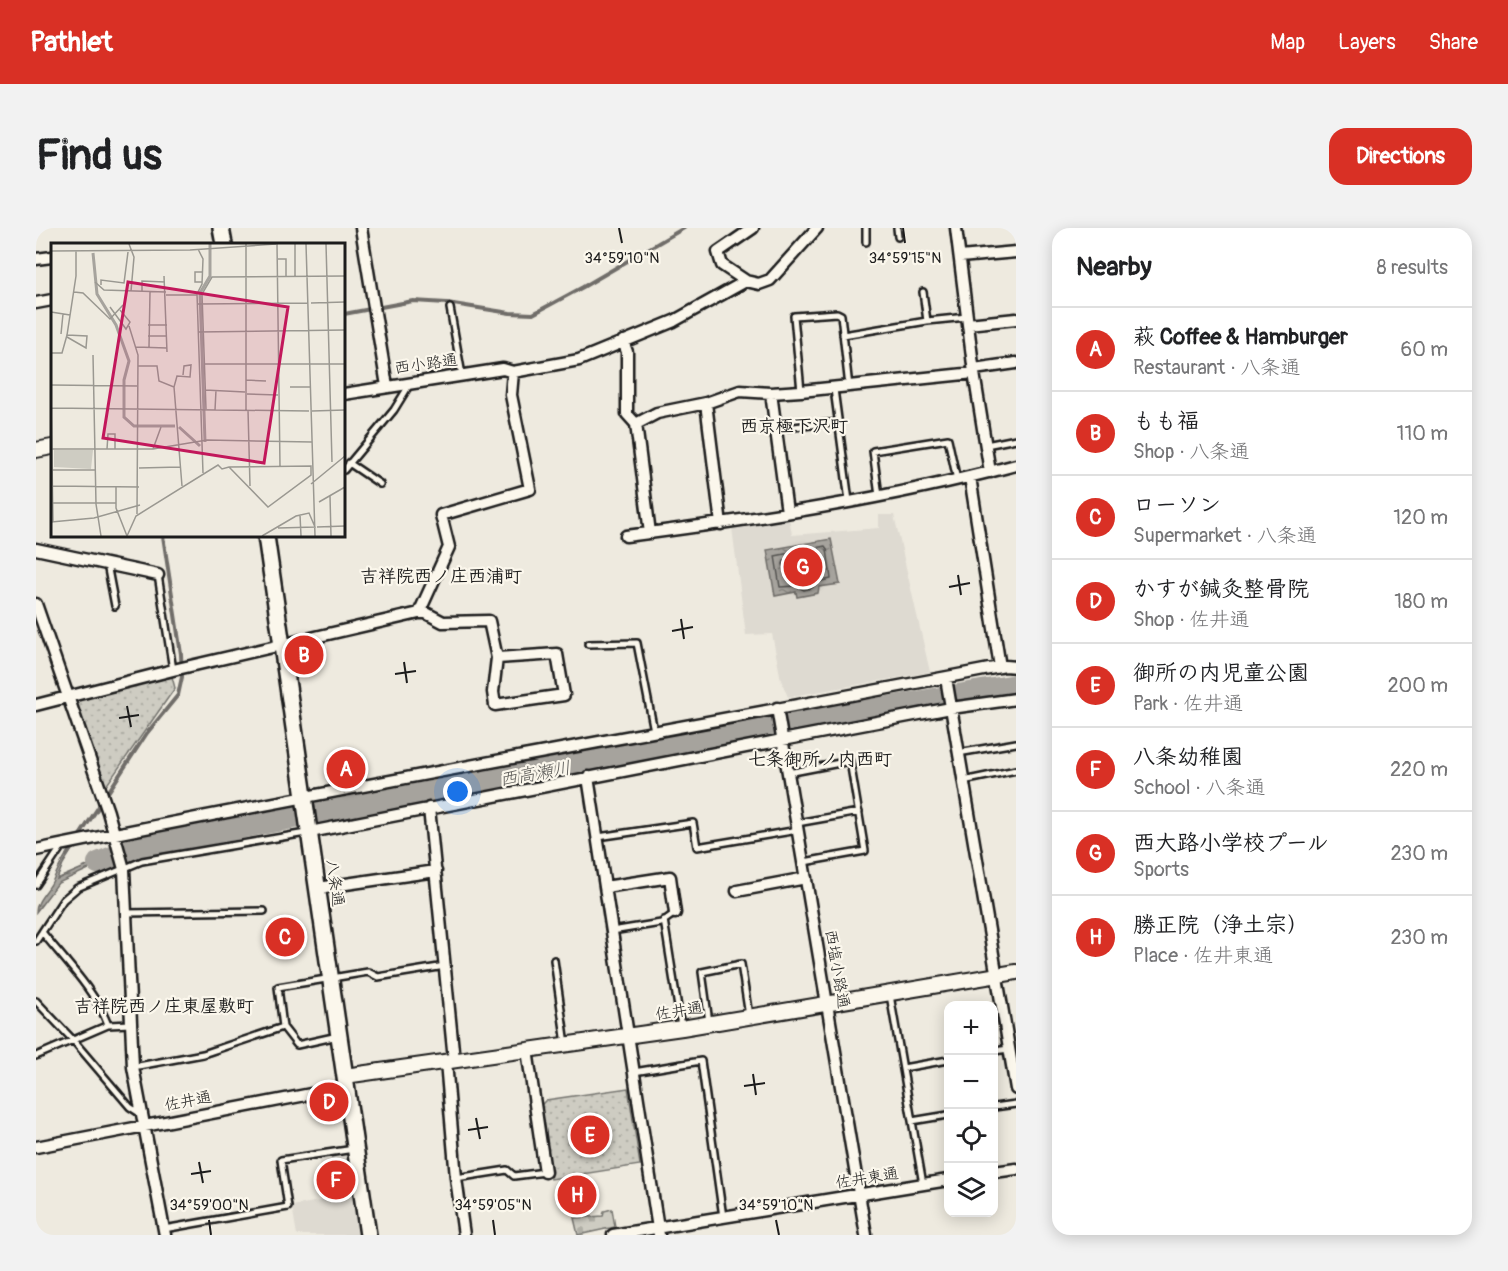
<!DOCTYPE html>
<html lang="en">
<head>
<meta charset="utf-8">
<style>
	body { margin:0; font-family:Pangolin,"Klee One",sans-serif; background:#f2f2f2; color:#202124 }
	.controls { position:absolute; right:18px; bottom:18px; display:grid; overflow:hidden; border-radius:12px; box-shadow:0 3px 15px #0003 }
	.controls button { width:54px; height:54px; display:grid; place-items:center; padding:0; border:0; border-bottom:2px solid #e0e0e0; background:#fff; color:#202124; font:30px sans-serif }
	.you { position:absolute; left:422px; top:564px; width:21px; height:21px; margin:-15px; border:4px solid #fff; border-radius:50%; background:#1a73e8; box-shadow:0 0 0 9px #1a73e833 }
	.badge { display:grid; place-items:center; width:39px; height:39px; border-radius:50%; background:#d93025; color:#fff; font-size:20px; font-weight:700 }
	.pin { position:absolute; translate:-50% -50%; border:3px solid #fff; box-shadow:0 2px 6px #0006 }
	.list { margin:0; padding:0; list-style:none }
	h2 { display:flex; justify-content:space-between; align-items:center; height:78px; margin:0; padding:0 24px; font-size:26px }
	h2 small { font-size:20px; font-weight:400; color:#757577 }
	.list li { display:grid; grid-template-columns:39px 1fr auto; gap:18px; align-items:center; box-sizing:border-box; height:84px; padding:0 24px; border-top:2px solid #e0e0e0 }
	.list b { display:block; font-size:22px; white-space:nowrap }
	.list p { margin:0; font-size:20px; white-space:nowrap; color:#757577 }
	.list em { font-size:20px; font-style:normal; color:#757577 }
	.icon { flex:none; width:33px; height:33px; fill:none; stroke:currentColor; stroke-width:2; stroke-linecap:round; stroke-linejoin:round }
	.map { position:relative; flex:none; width:980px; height:1007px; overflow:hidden; border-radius:18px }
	header { display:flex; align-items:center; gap:36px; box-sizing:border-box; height:84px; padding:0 30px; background:#d93025; color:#fff }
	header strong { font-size:28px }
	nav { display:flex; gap:33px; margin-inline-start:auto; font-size:21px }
	.intro { display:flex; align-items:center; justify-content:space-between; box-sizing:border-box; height:144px; padding:0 36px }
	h1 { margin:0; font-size:42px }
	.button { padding:15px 27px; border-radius:18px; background:#d93025; color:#fff; font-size:21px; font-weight:700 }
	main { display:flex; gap:36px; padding:0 36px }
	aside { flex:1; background:#fff; border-radius:18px; box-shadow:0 3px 15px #0003 }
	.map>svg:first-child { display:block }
	.built { fill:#dedad1 }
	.cemetery { fill:url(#cemetery-stones); stroke:#75746f; stroke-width:1.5 }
	.park { fill:url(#park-dots); stroke:#75746f; stroke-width:1.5 }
	.water { fill:url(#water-ripples); stroke:#6f6d69; stroke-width:1.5 }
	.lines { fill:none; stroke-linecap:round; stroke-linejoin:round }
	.shore { stroke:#535250; stroke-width:1.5 }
	.stream { stroke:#6f6d69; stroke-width:4 }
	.river { stroke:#a6a39d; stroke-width:22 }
	.service-casing { stroke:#1c1c1c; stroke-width:10 }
	.minor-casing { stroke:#1c1c1c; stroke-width:15 }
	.tertiary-casing { stroke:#1c1c1c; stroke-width:18 }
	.secondary-casing { stroke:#1c1c1c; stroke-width:20 }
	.service { stroke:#fbf7ec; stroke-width:5 }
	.minor { stroke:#fbf7ec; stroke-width:10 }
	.tertiary { stroke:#fbf7ec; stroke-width:14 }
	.secondary { stroke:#fbf7ec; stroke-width:15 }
	.ticks { fill:none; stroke:#1c1c1c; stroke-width:2 }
	.labels { text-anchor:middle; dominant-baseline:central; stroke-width:4.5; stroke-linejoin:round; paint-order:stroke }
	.street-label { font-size:16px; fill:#1c1c1c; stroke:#fbf7ec }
	.neighbourhood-label { font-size:18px; font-weight:bold; fill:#1c1c1c; stroke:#fbf7ec }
	.water-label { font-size:18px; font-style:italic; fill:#5a5956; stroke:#fbf7ec }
	.inset-river { fill:none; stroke:#a6a39d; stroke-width:3 }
	.inset-road { fill:none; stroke:#9a9891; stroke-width:1.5 }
	.view { fill:#c2185b; fill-opacity:0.15; stroke:#c2185b; stroke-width:3 }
	.inset-edge { fill:none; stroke:#1c1c1c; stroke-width:3 }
	.ticks-label { font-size:15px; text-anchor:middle; fill:#1c1c1c; stroke:#fbf7ec; stroke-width:4.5; stroke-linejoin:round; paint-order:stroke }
</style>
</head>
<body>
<header>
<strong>Pathlet</strong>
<nav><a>Map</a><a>Layers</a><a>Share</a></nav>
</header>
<div class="intro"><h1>Find us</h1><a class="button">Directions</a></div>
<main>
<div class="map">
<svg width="980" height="1007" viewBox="0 0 980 1007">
	<defs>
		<pattern id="cemetery-stones" width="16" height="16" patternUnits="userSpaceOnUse" patternTransform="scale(1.5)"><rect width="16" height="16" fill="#ceccc2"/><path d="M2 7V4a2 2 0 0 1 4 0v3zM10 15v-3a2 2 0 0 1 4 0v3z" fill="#b0afa6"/></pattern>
		<pattern id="park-dots" width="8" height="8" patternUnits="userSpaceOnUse" patternTransform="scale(1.5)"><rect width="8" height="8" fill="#ceccc2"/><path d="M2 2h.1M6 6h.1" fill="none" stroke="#b0afa6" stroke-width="1.8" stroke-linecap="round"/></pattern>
		<pattern id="water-ripples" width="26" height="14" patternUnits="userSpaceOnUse" patternTransform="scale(1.5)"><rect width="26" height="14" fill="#a6a39d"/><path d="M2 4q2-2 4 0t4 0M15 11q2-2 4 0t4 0" fill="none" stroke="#86847f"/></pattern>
	</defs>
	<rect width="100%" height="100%" fill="#eeeadf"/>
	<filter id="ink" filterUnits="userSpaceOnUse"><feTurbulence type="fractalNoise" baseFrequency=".0167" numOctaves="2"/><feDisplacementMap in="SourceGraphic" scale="12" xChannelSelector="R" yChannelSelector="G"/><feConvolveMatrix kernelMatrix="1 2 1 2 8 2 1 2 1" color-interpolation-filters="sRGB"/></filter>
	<g filter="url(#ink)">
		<path class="built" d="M843,287H858L894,444L752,469L745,452L736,406L710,407L696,300L753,289L756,307L843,300Z
			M312,927L322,1007H261L256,978L288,972L283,931Z"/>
		<path class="cemetery" d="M576,981L579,999L542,1007L538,990L567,988L568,983Z"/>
		<path class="park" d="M136,449L139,460L70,558L40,476L44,469Z
			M592,860L604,937L515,951L504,878L510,872Z"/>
		<path class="water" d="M795,311L804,356L783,359L782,365L761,369L760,364L739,368L731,322Z
			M35,623L27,636L21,651L79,626V629L22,655L0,684C0,673 11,664 16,654C21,644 25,634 32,624Z"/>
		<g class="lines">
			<path class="shore" d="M789,318L791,321L795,351L781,354L776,360L768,362L760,358L744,359L739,328Z
				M783,327L787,342L786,345L777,348L770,354L750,350L747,336L748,333Z"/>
			<path class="stream" d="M308,86L377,73L411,75L474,85L497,86L547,59L648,0
				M31,627L111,505L142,467L146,449L145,426L127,308"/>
			<path class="river" d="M62,635L94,622L114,617L770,493L980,457"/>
			<g class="service-casing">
				<path id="service" d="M861,0L862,9
					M830,14V0
					M887,64L891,93
					M414,80L426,147
					M807,107L891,93L931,89
					M798,161L813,273
					M765,163L758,88L801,85L805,87L813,159
					M740,201L802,194
					M950,217L980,211
					M313,235L344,256
					M308,242L358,182L374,156
					M843,268L837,223L912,211L921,252
					M71,336L79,378
					M122,347L137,442
					M552,416L601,415L618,503
					M922,525L980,515
					M752,545L814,533L829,623L768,634
					M927,553L980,542
					M761,595L823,584
					M562,609L657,595L661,619L762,602
					M0,657L26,618
					M90,685L228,683
					M628,692L645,798
					M576,703L625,695L639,685
					M6,704C29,733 58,761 72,797
					M0,713L27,672L41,660L106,633L270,605
					M518,732L530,816
					M854,767L887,956
					M0,773L37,812L94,879L105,886
					M673,794L666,744L705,736L713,788
					M247,799L242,759L332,744L342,749L409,738
					M958,823L973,821
					M0,828L72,797L95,796
					M97,839L167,826L247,799L261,817L302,808
					M867,840L912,832
					M598,844L665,833L687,989
					M958,879L980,876
					M876,893L912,887
					M420,950L471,942L478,948L509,944
					M128,1001L252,979L245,932L318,921"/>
			</g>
			<g class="minor-casing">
				<path id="minor" d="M325,0L351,158
					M717,0L682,24L686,37L710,53L723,56L734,52L781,0
					M920,0L938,145L954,244
					M924,29L980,24
					M0,31L16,29
					M0,75L16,72
					M932,96L980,91
					M587,113L591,124V186L600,196L614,305
					M938,141L980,135
					M735,165L751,284
					M308,166L467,141L477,144L543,132L638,93L710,53
					M670,175L685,296
					M600,196L621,185L670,175L704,163L735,165L765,163L938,145
					M934,249L964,439
					M590,308C721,291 852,271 980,237
					M0,321L122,347
					M0,376L72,584L88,641L97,839L129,1007
					M383,385H390L407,394L453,393L461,430L457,464L459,477L528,467L521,426L461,430
					M910,450L980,861
					M0,477L137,442L383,385L413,319L405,287L494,261L475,167L477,144
					M741,480L830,1007
					M552,549L623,1007
					M393,580L418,832
					M274,604L741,513L915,480L980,471
					M0,622C322,556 646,500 969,438L980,439
					M569,659L634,649L639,685
					M282,660L400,643
					M701,663L770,650
					M491,822L509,944
					M410,834L420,950L428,1007
					M0,919L311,859
					M958,944L980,941
					M577,1007L912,952"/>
			</g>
			<g class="tertiary-casing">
				<path id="tertiary" d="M0,222L16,219
					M309,848L646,800L980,744"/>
			</g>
			<g class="secondary-casing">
				<path id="secondary" d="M185,0L188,16
					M230,308L332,1007"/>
			</g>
			<use href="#service" class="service"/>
			<use href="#minor" class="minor"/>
			<use href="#tertiary" class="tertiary"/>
			<use href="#secondary" class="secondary"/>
		</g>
	</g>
	<path class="ticks" d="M583,0L586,15M867,0L869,15M922,347L925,367M913,359L934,355M645,391L648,411M636,403L657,399M368,434L371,455M359,446L380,443M91,478L95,499M83,490L103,487M717,846L720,867M708,858L729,855M440,890L444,911M432,902L452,899M163,934L167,955M155,946L175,943M173,992L175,1007M457,992L459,1007M740,992L743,1007"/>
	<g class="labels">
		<g class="street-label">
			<text transform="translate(390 136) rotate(-8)">西小路通</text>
			<text transform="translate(299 655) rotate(82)">八条通</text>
			<text transform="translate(801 741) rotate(80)">西塩小路通</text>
			<text transform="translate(643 783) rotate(-9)">佐井通</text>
			<text transform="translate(152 873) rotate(-11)">佐井通</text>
			<text transform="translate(831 950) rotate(-9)">佐井東通</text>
		</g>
		<g class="neighbourhood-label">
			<text x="758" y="198">西京極下沢町</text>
			<text x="405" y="348">吉祥院西ノ庄西浦町</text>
			<text x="784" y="531">七条御所ノ内西町</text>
			<text x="128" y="778">吉祥院西ノ庄東屋敷町</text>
		</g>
		<g class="water-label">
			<text transform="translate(499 546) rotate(-10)">西高瀬川</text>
		</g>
	</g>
	<g transform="translate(15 15)">
		<rect width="294" height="294" fill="#eeeadf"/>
		<path d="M42,207L40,226L3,224V207Z" fill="#ceccc2"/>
		<path class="inset-river" d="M42,10L46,51L65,82L78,118L73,137V174L83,183H124M128,184L149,203M154,199L149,50L159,33V1"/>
		<path class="inset-road" d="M78,1L83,14L80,48M195,1V167M226,1L229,223M255,1L264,293M275,1L281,219M147,6L152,16L151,41L146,51L152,230M0,8L139,7L225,1M227,16H235V33M113,33L116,109M244,33V1M44,39L53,47L115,49M151,39H144V29H151M50,42V37L73,40L77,9M23,49L32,50L59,76L72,62M91,49V38L114,39M115,52H146M260,60L294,59M147,61L257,60M59,64L75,86L79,79L69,67M0,69L19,72M97,82H116M78,83L87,112L86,271M147,89L294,87M10,91L12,71M97,93H116M16,94L35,105L36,93L16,92M85,104L116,105M98,104L99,49M0,110H11L16,92L25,33V8M42,112L45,261L50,293M153,121H294M87,123H106L108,138L123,144L131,243M195,137L215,138M0,142L86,143M123,144L126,133L139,134L140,122L133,123L132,132M239,144H259M154,147L194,149M196,151L227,152M0,158L2,278M0,165L258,168M155,166L151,51L161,34L294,33M164,167L165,147M197,167L199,243M261,168L294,167M0,206H102L156,197L261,199M56,206L57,191H64V206M102,206L110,184M88,225L129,224M1,227H44M260,241L294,213M2,243L88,244M65,243V265L76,293M279,253L280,293M268,259L294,244M2,260H65M249,272L250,293M0,279L43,275L89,262M266,284L294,283M76,293L85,273L167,222L171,226L178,224L260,223V232L217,264L178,224M211,293L245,273L258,270L264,284L227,285"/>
		<path class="view" d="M77,39L237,64L213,220L52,195Z"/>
		<rect width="294" height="294" class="inset-edge"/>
	</g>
	<g class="ticks-label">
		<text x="586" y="35">34°59'10"N</text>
		<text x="869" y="35">34°59'15"N</text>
		<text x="173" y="982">34°59'00"N</text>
		<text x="457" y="982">34°59'05"N</text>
		<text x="740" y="982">34°59'10"N</text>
	</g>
</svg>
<div class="controls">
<button>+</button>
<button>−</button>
<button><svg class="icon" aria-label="locate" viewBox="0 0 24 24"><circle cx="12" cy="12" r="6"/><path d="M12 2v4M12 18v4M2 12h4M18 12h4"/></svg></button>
<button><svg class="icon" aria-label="layers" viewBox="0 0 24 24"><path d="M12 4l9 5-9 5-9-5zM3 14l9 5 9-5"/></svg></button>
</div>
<div class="you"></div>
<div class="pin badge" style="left:310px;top:541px">A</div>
<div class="pin badge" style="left:268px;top:427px">B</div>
<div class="pin badge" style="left:249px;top:709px">C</div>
<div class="pin badge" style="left:293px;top:874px">D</div>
<div class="pin badge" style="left:554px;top:907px">E</div>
<div class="pin badge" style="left:300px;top:952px">F</div>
<div class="pin badge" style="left:767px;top:339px">G</div>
<div class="pin badge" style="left:541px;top:967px">H</div>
</div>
<aside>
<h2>Nearby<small>8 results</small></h2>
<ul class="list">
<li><span class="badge">A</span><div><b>萩 Coffee &amp; Hamburger</b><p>Restaurant · 八条通</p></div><em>60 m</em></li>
<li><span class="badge">B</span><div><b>もも福</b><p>Shop · 八条通</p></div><em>110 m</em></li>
<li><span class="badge">C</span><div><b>ローソン</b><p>Supermarket · 八条通</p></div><em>120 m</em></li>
<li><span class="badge">D</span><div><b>かすが鍼灸整骨院</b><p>Shop · 佐井通</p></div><em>180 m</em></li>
<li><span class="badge">E</span><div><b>御所の内児童公園</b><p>Park · 佐井通</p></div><em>200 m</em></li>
<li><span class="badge">F</span><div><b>八条幼稚園</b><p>School · 八条通</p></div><em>220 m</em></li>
<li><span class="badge">G</span><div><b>西大路小学校プール</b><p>Sports</p></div><em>230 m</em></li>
<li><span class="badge">H</span><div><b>勝正院（浄土宗）</b><p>Place · 佐井東通</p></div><em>230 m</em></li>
</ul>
</aside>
</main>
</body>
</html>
